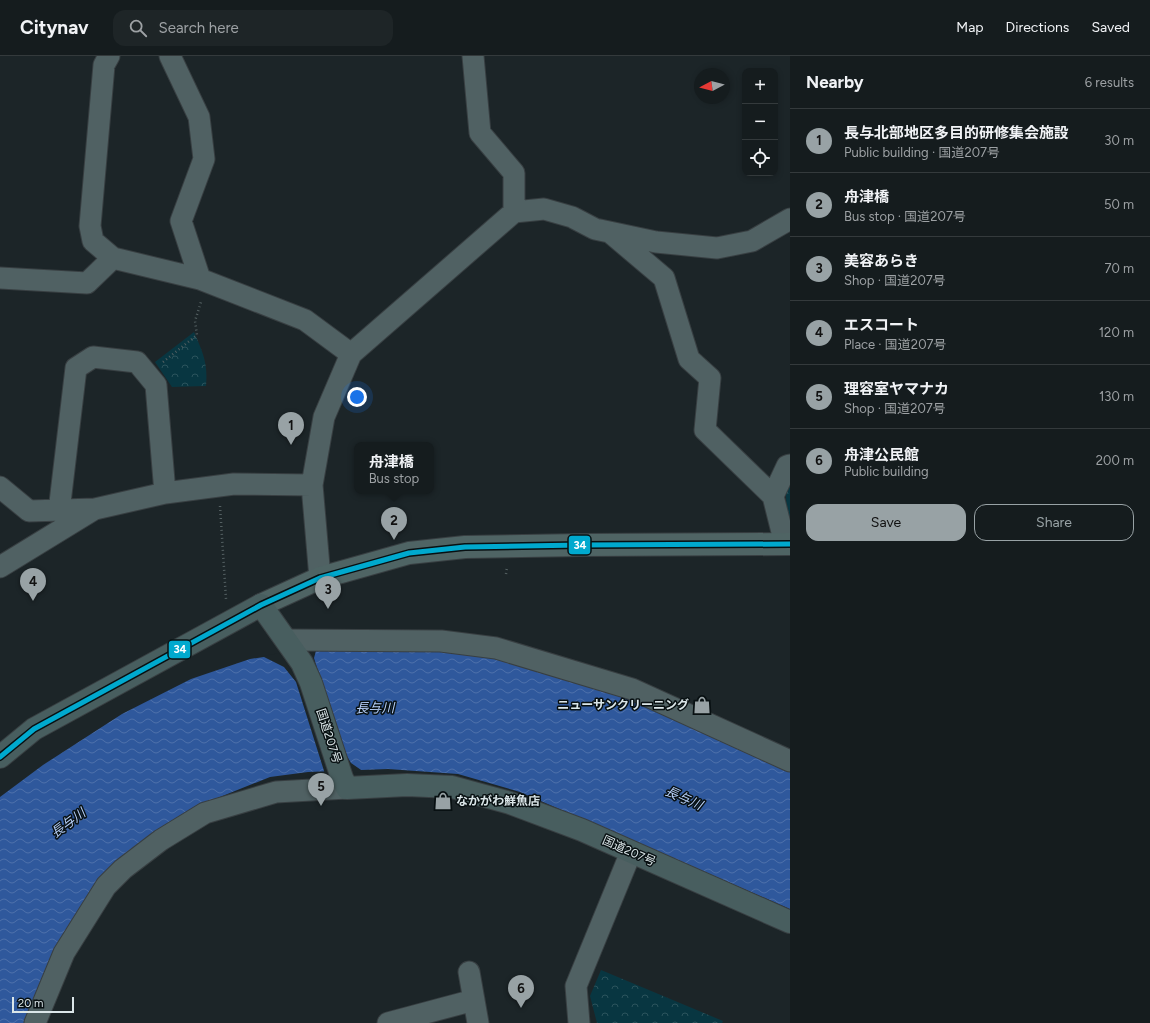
<!DOCTYPE html>
<html lang="en">
<head>
<meta charset="utf-8">
<style>
	body { margin:0; font-family:Figtree,"Noto Sans JP",sans-serif; background:#1e2527; color:#f1f3f6 }
	.controls { position:absolute; right:12px; top:12px; display:grid; overflow:hidden; border-radius:8px; box-shadow:0 2px 6px #0003 }
	.controls button { width:36px; height:36px; display:grid; place-items:center; padding:0; border:0; border-bottom:1px solid #343a3c; background:#151c1e; color:#f1f3f6; font:20px sans-serif }
	.compass { position:absolute; left:694px; top:12px; width:36px; height:36px; border-radius:50%; background:#151c1e; box-shadow:0 2px 6px #0003; rotate:263deg }
	.scale { position:absolute; left:12px; bottom:10px; width:62px; box-sizing:border-box; padding-left:4px; border:2px solid #dbe6e9; border-top:0; font-size:11px; line-height:14px; white-space:nowrap; color:#dbe6e9; -webkit-text-stroke:3px #081012; paint-order:stroke }
	.you { position:absolute; left:357px; top:341px; width:14px; height:14px; margin:-10px; border:3px solid #fff; border-radius:50%; background:#1a73e8; box-shadow:0 0 0 6px #1a73e833 }
	.badge { display:grid; place-items:center; width:26px; height:26px; border-radius:50%; background:#98a2a5; color:#111; font-size:13px; font-weight:700 }
	.pin { position:absolute; translate:-50% -33px; filter:drop-shadow(0 1px 2px #0008) }
	.pin::after { content:''; position:absolute; top:21px; width:14px; height:12px; background:inherit; clip-path:polygon(0 0,100% 0,50% 100%) }
	.popup { position:absolute; left:354px; top:386px; width:80px; height:52px; box-sizing:border-box; display:grid; place-content:center; border-radius:8px; background:#151c1e; filter:drop-shadow(0 1px 3px #0005); font-size:13px; white-space:nowrap; color:#9da1a4 }
	.popup b { font-size:15px; color:#f1f3f6 }
	.popup::after { content:''; position:absolute; left:50%; top:100%; margin-left:-8px; border:8px solid transparent; border-top-color:#151c1e }
	.list { margin:0; padding:0; list-style:none }
	h2 { display:flex; justify-content:space-between; align-items:center; height:52px; margin:0; padding:0 16px; font-size:17px }
	h2 small { font-size:13px; font-weight:400; color:#9da1a4 }
	.list li { display:grid; grid-template-columns:26px 1fr auto; gap:12px; align-items:center; box-sizing:border-box; height:64px; padding:0 16px; border-top:1px solid #343a3c }
	.list b { display:block; font-size:15px; white-space:nowrap }
	.list p { margin:0; font-size:13px; white-space:nowrap; color:#9da1a4 }
	.list em { font-size:13px; font-style:normal; color:#9da1a4 }
	.actions { display:flex; gap:8px; padding:12px 16px }
	.actions a { flex:1; padding:9px 0; border:1px solid #98a2a5; border-radius:12px; text-align:center; font-size:14px; color:#98a2a5 }
	.actions .main { background:#98a2a5; color:#111 }
	.icon { flex:none; width:22px; height:22px; fill:none; stroke:currentColor; stroke-width:2; stroke-linecap:round; stroke-linejoin:round }
	.map { position:relative; flex:none; width:790px; height:967px; overflow:hidden }
	header { display:flex; align-items:center; gap:24px; box-sizing:border-box; height:56px; padding:0 20px; background:#151c1e; border-bottom:1px solid #343a3c }
	header strong { font-size:19px }
	nav { display:flex; gap:22px; margin-inline-start:auto; font-size:14px }
	.search { width:280px; height:36px; background:#1e2527; display:flex; align-items:center; gap:10px; box-sizing:border-box; padding:0 14px; border-radius:12px; color:#9da1a4; font-size:15px }
	main { display:flex }
	aside { flex:1; background:#151c1e }
	.map>svg:first-child { display:block }
	.park { fill:url(#park-crowns) }
	.water { fill:url(#water-waves) }
	.pier { fill:#1c2528 }
	.lines { fill:none; stroke-linecap:round; stroke-linejoin:round }
	.street-casing { stroke:#383f42; stroke-width:23 }
	.secondary-casing { stroke:#383f42; stroke-width:24 }
	.highway-casing { stroke:#383f42; stroke-width:24 }
	.path { stroke:#546062; stroke-width:2.5; stroke-dasharray:1 3; stroke-linecap:butt }
	.street { stroke:#506163; stroke-width:21 }
	.secondary { stroke:#4f6464; stroke-width:22 }
	.highway { stroke:#485e5f; stroke-width:22 }
	.bus-1-casing { stroke:#081012; stroke-width:8 }
	.bus-1 { stroke:#00a9ce; stroke-width:5 }
	.labels { text-anchor:middle; dominant-baseline:central; stroke-width:3; stroke-linejoin:round; paint-order:stroke }
	.poi-label { font-size:12px; font-weight:bold; fill:#dbe6e9; stroke:#081012; text-anchor:end }
	.street-label { font-size:12px; fill:#dbe6e9; stroke:#081012 }
	.water-label { font-size:13px; font-style:italic; fill:#b8d1fa; stroke:#081012 }
	.line-badge { stroke:#081012; stroke-width:1.5 }
	.badge-label { font-size:11px; text-anchor:middle; font-weight:bold; fill:#fff }
</style>
</head>
<body>
<header>
<strong>Citynav</strong>
<div class="search"><svg class="icon" aria-label="search" viewBox="0 0 24 24"><circle cx="10" cy="10" r="6"/><path d="M15 15l6 6"/></svg>Search here</div>
<nav><a>Map</a><a>Directions</a><a>Saved</a></nav>
</header>
<main>
<div class="map">
<svg width="790" height="967" viewBox="0 0 790 967">
	<defs>
		<pattern id="park-crowns" width="20" height="18" patternUnits="userSpaceOnUse"><rect width="20" height="18" fill="#083641"/><path d="M2 6a3 3 0 1 1 6 0M12 15a3 3 0 1 1 6 0" fill="none" stroke="#2b535c"/></pattern>
		<pattern id="water-waves" width="16" height="10" patternUnits="userSpaceOnUse"><rect width="16" height="10" fill="#2f589c"/><path d="M0 5q4-4 8 0t8 0" fill="none" stroke="#4d70aa"/></pattern>
	</defs>
	<rect width="100%" height="100%" fill="#1c2528"/>
	<path class="park" d="M194,276C203,297 208,307 206,330L172,331L155,306Z
		M790,426V463H787L786,439Z
		M601,914L723,965L722,967H597L590,940Z"/>
	<path class="water" d="M322,592L420,593L497,600L632,643L790,712V853L520,736L458,718L388,713L308,716L270,721L200,749L102,823L30,967H0V741L43,709L122,658L191,623L250,603Z"/>
	<path class="pier" d="M317,591L314,602L341,690L351,707L364,716L325,718L296,626L284,611L262,600Z"/>
	<g class="lines">
		<g class="street-casing">
			<path id="street" d="M109,0L104,9L90,170L93,185L113,202
				M170,0L199,61L204,103L181,165L200,223
				M473,0L480,77L514,117V156
				M612,178L664,222L689,303L710,322L705,374L773,440
				M0,222L87,227L113,202L200,223L305,264L351,298
				M0,431L29,455L95,453L165,437L234,428L312,429
				M59,455L76,312L93,301L137,306L156,329L165,437
				M785,488L773,440L787,410L790,409
				M0,511L93,454
				M320,522L312,429L324,361L351,298L514,156L544,153L572,161L595,173L656,186L717,192L752,185L790,163
				M286,584L441,585L496,592L632,633L790,705
				M469,916L478,967
				M35,967L64,897L106,830L123,813L161,784L205,757L276,736L347,732
				M388,967L474,944
				M579,967L576,930L631,796"/>
		</g>
		<g class="secondary-casing">
			<path id="secondary" d="M261,549L320,522L409,497L465,491L581,489L790,488"/>
		</g>
		<g class="highway-casing">
			<path id="highway" d="M0,701L34,673L261,549L302,607L311,627L342,722L347,732L407,729L452,731L510,747L582,774L790,866"/>
		</g>
		<path class="path" d="M163,306L197,279L195,265L201,246
			M220,450L226,543
			M506,518L507,511"/>
		<use href="#street" class="street"/>
		<use href="#secondary" class="secondary"/>
		<use href="#highway" class="highway"/>
		<g class="bus-1-casing">
			<path id="bus-1" d="M0,701L34,673L261,549L320,522L409,497L465,491L581,489L790,488"/>
		</g>
		<use href="#bus-1" class="bus-1"/>
	</g>
	<defs>
		<g id="shop-bare" transform="scale(1.38)"><path d="M-5-2.5h2.3a2.7 3.5 0 0 1 5.4 0H5L5.5 6h-11ZM-1.5-2.5h3a1.5 2.3 0 0 0-3 0Z" fill="#98a2a5" stroke="#081012" stroke-width="2.5" paint-order="stroke"/></g>
	</defs>
	<g fill-rule="evenodd">
		<use href="#shop-bare" x="702" y="649"/>
		<use href="#shop-bare" x="443" y="745"/>
	</g>
	<g class="labels">
		<g class="poi-label">
			<text x="689" y="649">ニューサンクリーニング</text>
			<text x="456" y="745" text-anchor="start">なかがわ鮮魚店</text>
		</g>
		<g class="street-label">
			<text transform="translate(329 680) rotate(72)">国道207号</text>
			<text transform="translate(629 795) rotate(24)">国道207号</text>
		</g>
		<g class="water-label">
			<text transform="translate(375 652) rotate(-1)">長与川</text>
			<text transform="translate(684 742) rotate(24)">長与川</text>
			<text transform="translate(68 767) rotate(-37)">長与川</text>
		</g>
	</g>
	<g class="line-badge">
		<rect x="568" y="479" width="23" height="20" rx="4" fill="#00a9ce"/>
		<rect x="168" y="584" width="23" height="19" rx="4" fill="#00a9ce"/>
	</g>
	<g class="badge-label">
		<text x="580" y="493">34</text>
		<text x="180" y="597">34</text>
	</g>
</svg>
<div class="controls">
<button>+</button>
<button>−</button>
<button><svg class="icon" aria-label="locate" viewBox="0 0 24 24"><circle cx="12" cy="12" r="6"/><path d="M12 2v4M12 18v4M2 12h4M18 12h4"/></svg></button>
</div>
<svg class="compass" viewBox="-18 -18 36 36"><path d="M0-13l5 13h-10z" fill="#e53935"/><path d="M0 13l5-13h-10z" fill="#9da1a4"/></svg>
<div class="scale">20 m</div>
<div class="you"></div>
<div class="pin badge" style="left:291px;top:389px">1</div>
<div class="pin badge" style="left:394px;top:484px">2</div>
<div class="popup"><b>舟津橋</b>Bus stop</div>
<div class="pin badge" style="left:328px;top:553px">3</div>
<div class="pin badge" style="left:33px;top:545px">4</div>
<div class="pin badge" style="left:321px;top:750px">5</div>
<div class="pin badge" style="left:521px;top:952px">6</div>
</div>
<aside>
<h2>Nearby<small>6 results</small></h2>
<ul class="list">
<li><span class="badge">1</span><div><b>長与北部地区多目的研修集会施設</b><p>Public building · 国道207号</p></div><em>30 m</em></li>
<li><span class="badge">2</span><div><b>舟津橋</b><p>Bus stop · 国道207号</p></div><em>50 m</em></li>
<li><span class="badge">3</span><div><b>美容あらき</b><p>Shop · 国道207号</p></div><em>70 m</em></li>
<li><span class="badge">4</span><div><b>エスコート</b><p>Place · 国道207号</p></div><em>120 m</em></li>
<li><span class="badge">5</span><div><b>理容室ヤマナカ</b><p>Shop · 国道207号</p></div><em>130 m</em></li>
<li><span class="badge">6</span><div><b>舟津公民館</b><p>Public building</p></div><em>200 m</em></li>
</ul>
<div class="actions"><a class="main">Save</a><a>Share</a></div>
</aside>
</main>
</body>
</html>
